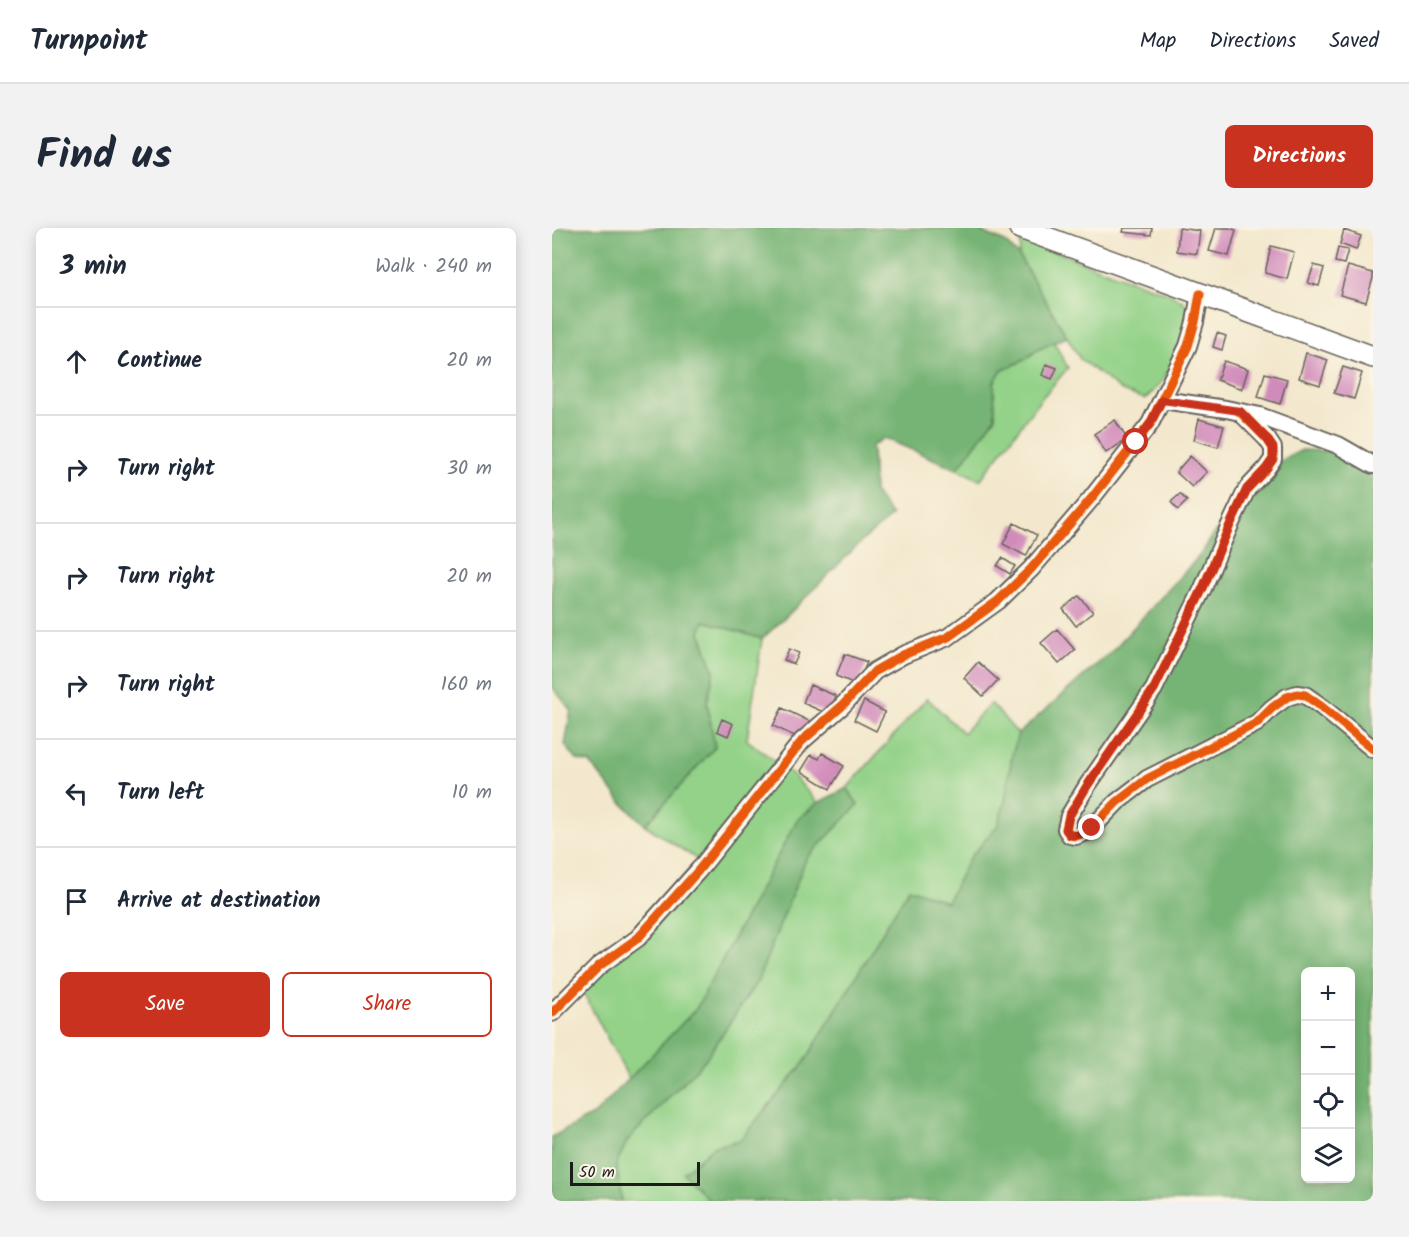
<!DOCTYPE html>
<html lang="en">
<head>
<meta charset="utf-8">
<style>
	body { margin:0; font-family:Kalam,sans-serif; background:#f2f2f3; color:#1f2937 }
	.controls { position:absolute; right:18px; bottom:18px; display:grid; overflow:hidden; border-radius:9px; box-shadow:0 3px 15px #0003 }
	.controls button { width:54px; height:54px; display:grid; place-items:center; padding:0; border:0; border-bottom:2px solid #e0e1e3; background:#fff; color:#1f2937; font:30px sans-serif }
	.scale { position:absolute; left:18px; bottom:15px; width:130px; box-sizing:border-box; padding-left:6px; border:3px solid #1c1c1c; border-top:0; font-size:16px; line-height:21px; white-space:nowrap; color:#1c1c1c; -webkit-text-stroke:4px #fcf5e5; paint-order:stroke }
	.stop { position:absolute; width:18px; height:18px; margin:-14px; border:4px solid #c8321e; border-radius:50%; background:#fff }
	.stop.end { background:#c8321e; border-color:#fff; box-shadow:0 2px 6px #0008 }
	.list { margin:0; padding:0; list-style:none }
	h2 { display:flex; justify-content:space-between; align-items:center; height:78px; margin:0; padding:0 24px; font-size:26px }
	h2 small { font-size:20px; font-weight:400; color:#747a83 }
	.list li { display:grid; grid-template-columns:39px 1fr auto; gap:18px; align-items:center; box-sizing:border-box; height:108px; padding:0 24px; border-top:2px solid #e0e1e3 }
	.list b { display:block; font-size:22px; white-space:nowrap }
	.list em { font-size:20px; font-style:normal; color:#747a83 }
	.actions { display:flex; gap:12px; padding:18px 24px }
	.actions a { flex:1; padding:14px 0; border:2px solid #c8321e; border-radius:9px; text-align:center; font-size:21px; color:#c8321e }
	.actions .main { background:#c8321e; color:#fff }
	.icon { flex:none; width:33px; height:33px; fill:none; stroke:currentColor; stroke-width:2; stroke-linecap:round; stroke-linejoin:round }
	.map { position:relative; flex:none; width:821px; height:973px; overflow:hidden; border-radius:9px }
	header { display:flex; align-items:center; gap:36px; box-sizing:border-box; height:84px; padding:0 30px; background:#fff; border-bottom:2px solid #e0e1e3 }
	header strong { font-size:28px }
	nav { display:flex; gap:33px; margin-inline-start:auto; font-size:21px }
	.intro { display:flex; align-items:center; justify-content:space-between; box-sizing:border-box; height:144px; padding:0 36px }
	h1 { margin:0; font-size:42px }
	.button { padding:15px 27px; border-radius:9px; background:#c8321e; color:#fff; font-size:21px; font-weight:700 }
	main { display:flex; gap:36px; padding:0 36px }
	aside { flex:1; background:#fff; border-radius:9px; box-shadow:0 3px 15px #0003 }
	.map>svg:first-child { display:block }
	.green { fill:#93d288; stroke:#587752; stroke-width:1.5 }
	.forest { fill:#76b474; stroke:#496848; stroke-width:1.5; fill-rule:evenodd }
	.building { fill:#d18bbb }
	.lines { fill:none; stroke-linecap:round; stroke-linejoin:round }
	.minor-casing { stroke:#67635a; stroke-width:20 }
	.tertiary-casing { stroke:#67635a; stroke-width:24 }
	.minor { stroke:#fff; stroke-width:16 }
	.tertiary { stroke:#fff; stroke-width:21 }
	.cycleway-casing { stroke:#fcf5e5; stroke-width:13 }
	.cycleway { stroke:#e8590c; stroke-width:9 }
	.route { stroke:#c8321e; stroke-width:8 }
</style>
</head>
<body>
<header>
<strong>Turnpoint</strong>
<nav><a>Map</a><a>Directions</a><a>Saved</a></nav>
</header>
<div class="intro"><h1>Find us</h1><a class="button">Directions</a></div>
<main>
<aside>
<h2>3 min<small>Walk · 240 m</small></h2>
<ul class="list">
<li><svg class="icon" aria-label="ahead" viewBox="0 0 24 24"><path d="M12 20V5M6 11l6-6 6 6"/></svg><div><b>Continue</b></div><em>20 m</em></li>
<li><svg class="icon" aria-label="right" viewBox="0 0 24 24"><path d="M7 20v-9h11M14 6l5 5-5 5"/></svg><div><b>Turn right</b></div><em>30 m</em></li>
<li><svg class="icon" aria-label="right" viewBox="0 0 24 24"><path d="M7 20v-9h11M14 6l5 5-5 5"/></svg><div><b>Turn right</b></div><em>20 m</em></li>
<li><svg class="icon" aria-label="right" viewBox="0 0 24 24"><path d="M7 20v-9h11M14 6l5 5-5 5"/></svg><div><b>Turn right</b></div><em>160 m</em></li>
<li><svg class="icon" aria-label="left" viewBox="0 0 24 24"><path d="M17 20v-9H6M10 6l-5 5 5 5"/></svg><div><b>Turn left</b></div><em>10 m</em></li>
<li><svg class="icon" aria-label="arrive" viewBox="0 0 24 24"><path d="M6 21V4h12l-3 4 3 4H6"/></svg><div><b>Arrive at destination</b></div></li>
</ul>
<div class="actions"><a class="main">Save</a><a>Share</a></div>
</aside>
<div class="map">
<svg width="821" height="973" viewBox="0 0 821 973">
	<rect width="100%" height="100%" fill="#fcf5e5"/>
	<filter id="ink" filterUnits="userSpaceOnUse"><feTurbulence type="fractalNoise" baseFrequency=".0167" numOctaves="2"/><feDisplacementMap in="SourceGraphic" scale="12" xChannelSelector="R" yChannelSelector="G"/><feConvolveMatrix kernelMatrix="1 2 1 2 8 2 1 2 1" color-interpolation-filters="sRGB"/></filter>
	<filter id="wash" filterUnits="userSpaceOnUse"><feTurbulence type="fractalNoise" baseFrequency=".008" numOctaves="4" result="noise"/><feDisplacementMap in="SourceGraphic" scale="24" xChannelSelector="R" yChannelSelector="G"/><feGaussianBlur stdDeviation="1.35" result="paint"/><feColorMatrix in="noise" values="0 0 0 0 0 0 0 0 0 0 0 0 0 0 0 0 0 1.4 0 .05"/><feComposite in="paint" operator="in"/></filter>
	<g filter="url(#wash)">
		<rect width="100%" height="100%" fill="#f3e8cd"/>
		<path class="green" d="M469,10L569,49L619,66L632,74L638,85C629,118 620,149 593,171L570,163L528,131L467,28Z
			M502,114L516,140L489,171L428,252L405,241L443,190L442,154L449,143L474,131L485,122Z
			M152,392L210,411L195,512L240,546L266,575L245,592L144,781L77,851L24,751L81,705L146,632L93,597L163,519L155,475L162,443L148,404Z
			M375,470L411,505L439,475L466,506L460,528L453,573L446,597L417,631L395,674L357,661L252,835L188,912L161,919L131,945L158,973H70L64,936L76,912L153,832L206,752L254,631L306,577L295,560Z"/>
		<path class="forest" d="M0,0H421L453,14L467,28L515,109L485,122L474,131L449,143L442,154L443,190L405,241L332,210L320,218L322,264L340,288L310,313L237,386L210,411L152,393L148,404L162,443L155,475L163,519L93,597L70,575L38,535L25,532L13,517L19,482L0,459Z
			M750,222L788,223L821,238V973H158L131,945L161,919L188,912L252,835L357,660L395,674L417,631L446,597L453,573L460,528L466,506L560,423L649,326L681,277L728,233ZM754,744H798V950H754Z
			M295,560L306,577L254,631L206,752L153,832L76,912L64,936L70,973H3L0,958V909L44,885L144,781L245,592L266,575Z"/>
		<g id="blocks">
			<path class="building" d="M572,0H600L599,7L571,4Z
				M627,0L648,3L645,26L625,23Z
				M664,0H677L684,2L677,28L657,23Z
				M792,2L809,8L804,22L788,16Z
				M719,18L742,24L735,51L713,45Z
				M786,20L796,22L792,36L783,34Z
				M762,37L772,40L767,58L756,55Z
				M796,38L821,45V50L814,74L788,67Z
				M665,105L674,108L670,122L661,119Z
				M754,125L776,132L768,157L747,150Z
				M672,133L696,141L690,161L665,152Z
				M494,136L505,140L500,151L490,147Z
				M791,139L810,145L802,171L782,165Z
				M713,145L735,151L728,176L706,169Z
				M647,191L672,198L666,219L642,212Z
				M563,192L575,211L554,225L542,206Z
				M638,228L655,244L640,259L624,244Z
				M628,266L635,273L626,282L619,274Z
				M462,295L485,307L474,328L451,316Z
				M450,330L463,338L458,346L445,338Z
				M527,368L541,384L524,398L511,381Z
				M505,401L523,422L507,436L489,415Z
				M237,421L247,425L242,436L232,432Z
				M293,426L315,434L306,457L284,448Z
				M426,434L446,452L431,468L412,450Z
				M258,457L284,468L276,486L251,475Z
				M312,473L333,484L324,503L302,492Z
				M230,480L259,494L251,512L221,498Z
				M170,491L181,496L176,508L165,503Z
				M270,525L292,538L278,561L249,543L259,527L267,531Z"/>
		</g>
	</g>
	<g filter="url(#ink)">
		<use href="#blocks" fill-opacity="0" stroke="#67635a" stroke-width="1.5"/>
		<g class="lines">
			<g class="minor-casing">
				<path id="minor" d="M610,172L674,181L708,188L786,217L821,237
					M688,184L715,211L721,220V231L714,241L695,261L678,297L651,360L602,461L535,558L517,588L514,601L518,607L524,608L532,605L540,600L565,574L595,551L705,495L720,480L735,469L745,466L753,467L770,479L821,521
					M0,785L47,738L86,710L146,643L250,513L290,478L323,443L351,427L396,409L446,373L479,341L539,271L598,196L636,118L643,94L648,66"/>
			</g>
			<g class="tertiary-casing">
				<path id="tertiary" d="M468,0L821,129"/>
			</g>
			<use href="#minor" class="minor"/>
			<use href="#tertiary" class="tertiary"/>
			<g class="cycleway-casing">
				<path id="cycleway" d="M688,184L715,211L721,220V231L714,241L695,261L678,297L651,360L602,461L535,558L517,588L514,601L518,607L524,608L532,605L540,600L565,574L595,551L705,495L720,480L735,469L745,466L753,467L770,479L821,521
					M0,785L47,738L86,710L146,643L250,513L290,478L323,443L351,427L396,409L446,373L479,341L539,271L598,196L636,118L643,94L648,66"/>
			</g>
			<use href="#cycleway" class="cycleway"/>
		</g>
	</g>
	<g class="lines" filter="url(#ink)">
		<path class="route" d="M540,600C532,605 527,608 518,607L514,602L517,588L535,558L602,461L651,360L678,297L695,261L714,241L721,231V220L715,211L688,183L610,172L598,196L584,214"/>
	</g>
</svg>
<div class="controls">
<button>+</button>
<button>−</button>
<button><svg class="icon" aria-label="locate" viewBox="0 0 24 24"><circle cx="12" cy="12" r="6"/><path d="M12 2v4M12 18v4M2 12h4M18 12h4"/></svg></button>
<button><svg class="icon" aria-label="layers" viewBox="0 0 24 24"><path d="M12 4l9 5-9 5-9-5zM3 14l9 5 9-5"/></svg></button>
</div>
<div class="scale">50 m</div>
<div class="stop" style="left:584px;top:214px"></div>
<div class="stop end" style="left:540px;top:600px"></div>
</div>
</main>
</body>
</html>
